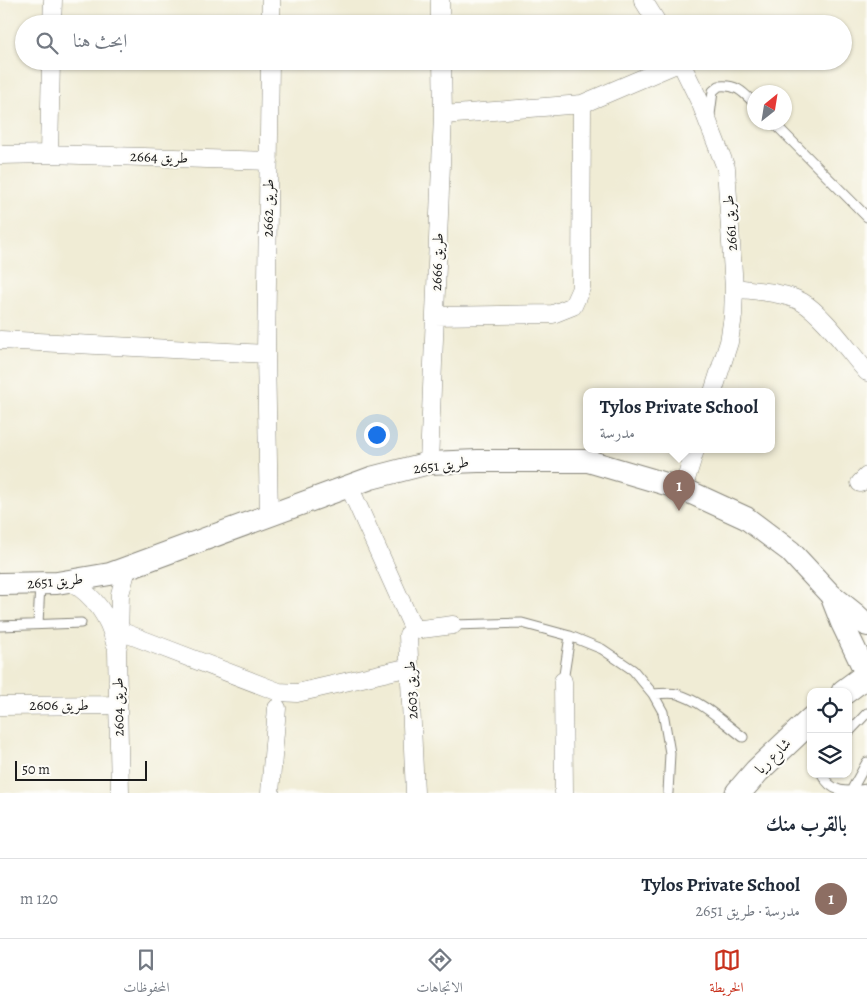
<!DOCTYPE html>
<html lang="ar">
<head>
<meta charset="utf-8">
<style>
	body { margin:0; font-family:Alegreya,Amiri,serif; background:#f2f2f3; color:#1f2937; direction:rtl }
	.controls { position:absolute; right:15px; bottom:15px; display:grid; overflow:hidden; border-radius:10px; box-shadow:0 1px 4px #0004 }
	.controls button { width:45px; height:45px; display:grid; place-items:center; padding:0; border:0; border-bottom:1px solid #e0e1e3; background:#fff; color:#1f2937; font:25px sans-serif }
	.compass { position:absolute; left:747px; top:85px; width:45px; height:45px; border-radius:50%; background:#fff; box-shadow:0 1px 4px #0004; rotate:30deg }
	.scale { position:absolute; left:15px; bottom:12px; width:132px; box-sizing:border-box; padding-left:5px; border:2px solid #1c1c1c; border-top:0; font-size:14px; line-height:18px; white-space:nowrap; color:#1c1c1c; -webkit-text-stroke:4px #fdfcf7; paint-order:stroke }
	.you { position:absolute; left:376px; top:434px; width:18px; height:18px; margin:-12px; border:4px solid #fff; border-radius:50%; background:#1a73e8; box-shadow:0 0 0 8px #1a73e833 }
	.badge { display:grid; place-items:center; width:32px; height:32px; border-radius:50%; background:#c8321e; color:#fff; font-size:16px; font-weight:700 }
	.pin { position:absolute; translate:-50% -41px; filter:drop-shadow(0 1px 2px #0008) }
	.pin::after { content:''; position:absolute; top:26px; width:18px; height:15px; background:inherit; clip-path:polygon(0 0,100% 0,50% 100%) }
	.popup { position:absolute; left:583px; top:388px; width:192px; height:65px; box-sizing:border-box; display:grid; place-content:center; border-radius:10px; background:#fff; filter:drop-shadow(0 1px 4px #0005); font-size:16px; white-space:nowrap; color:#747a83 }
	.popup b { font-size:19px; color:#1f2937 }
	.popup::after { content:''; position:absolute; left:50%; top:100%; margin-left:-10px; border:10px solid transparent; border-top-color:#fff }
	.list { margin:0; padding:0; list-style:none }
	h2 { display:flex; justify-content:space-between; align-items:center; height:65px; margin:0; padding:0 20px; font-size:21px }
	h2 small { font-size:16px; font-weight:400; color:#747a83 }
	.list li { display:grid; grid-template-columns:32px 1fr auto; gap:15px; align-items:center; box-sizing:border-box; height:80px; padding:0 20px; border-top:1px solid #e0e1e3 }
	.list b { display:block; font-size:19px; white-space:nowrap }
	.list p { margin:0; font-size:16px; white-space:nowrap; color:#747a83 }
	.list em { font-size:16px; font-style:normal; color:#747a83 }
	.icon { flex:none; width:28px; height:28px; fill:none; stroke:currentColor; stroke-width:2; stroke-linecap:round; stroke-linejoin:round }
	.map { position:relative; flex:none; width:867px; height:793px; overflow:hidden; direction:ltr }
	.search { position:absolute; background:#fff; box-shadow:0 1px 4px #0004; left:15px; right:15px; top:15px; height:55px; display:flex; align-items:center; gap:12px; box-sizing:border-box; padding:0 18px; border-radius:28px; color:#747a83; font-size:19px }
	.sheet { height:145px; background:#fff }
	nav { display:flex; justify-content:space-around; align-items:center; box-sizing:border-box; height:70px; border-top:1px solid #e0e1e3; background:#fff; font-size:14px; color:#747a83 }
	nav a { display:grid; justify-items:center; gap:2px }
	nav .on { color:#c8321e }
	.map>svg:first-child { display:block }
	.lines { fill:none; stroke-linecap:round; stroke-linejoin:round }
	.service-casing { stroke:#868478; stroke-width:11 }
	.minor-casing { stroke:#868478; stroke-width:19 }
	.tertiary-casing { stroke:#868478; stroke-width:24 }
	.secondary-casing { stroke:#868478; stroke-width:27 }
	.service { stroke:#fff; stroke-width:9 }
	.minor { stroke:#fff; stroke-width:18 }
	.tertiary { stroke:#fff; stroke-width:22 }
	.secondary { stroke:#fff; stroke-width:25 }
	.labels { text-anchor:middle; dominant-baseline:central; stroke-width:4.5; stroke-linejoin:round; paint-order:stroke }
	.street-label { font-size:15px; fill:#1c1c1c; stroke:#fdfcf7 }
</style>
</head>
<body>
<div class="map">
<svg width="867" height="793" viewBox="0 0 867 793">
	<rect width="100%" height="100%" fill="#fdfcf7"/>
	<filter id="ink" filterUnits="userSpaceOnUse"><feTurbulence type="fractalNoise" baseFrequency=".02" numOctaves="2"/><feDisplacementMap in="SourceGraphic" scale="10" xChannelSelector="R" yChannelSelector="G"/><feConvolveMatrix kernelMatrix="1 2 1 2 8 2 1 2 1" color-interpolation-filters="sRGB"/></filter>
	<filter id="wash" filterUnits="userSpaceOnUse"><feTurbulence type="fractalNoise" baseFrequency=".0096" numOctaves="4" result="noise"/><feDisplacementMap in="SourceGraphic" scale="20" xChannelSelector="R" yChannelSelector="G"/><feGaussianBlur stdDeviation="1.12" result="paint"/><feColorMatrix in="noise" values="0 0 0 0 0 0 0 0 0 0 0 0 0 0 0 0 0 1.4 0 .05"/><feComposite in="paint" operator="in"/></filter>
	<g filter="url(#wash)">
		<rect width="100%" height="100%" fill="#f0ecd5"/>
	</g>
	<g filter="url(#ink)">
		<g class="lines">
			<g class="service-casing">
				<path id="service" d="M710,115L713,91L719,86C736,84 743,92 754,103
					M773,122L867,217
					M38,624L40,584
					M453,625L522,623L570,636L602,649L633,670L653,694L663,712L670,753L668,793
					M0,626L81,623
					M563,681L570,636
					M653,694C660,694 670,692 677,694C702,701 723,722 743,737
					M848,733L867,713
					M822,774C831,793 846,793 867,789
					M851,791L867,762"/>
			</g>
			<g class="minor-casing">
				<path id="minor" d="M440,0V24
					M643,0L658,24
					M52,24L53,0
					M271,24V0
					M680,61L701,104L726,168L734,288L733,316L729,342L713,392
					M443,115L582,104L681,62
					M49,154L51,61
					M0,155L49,154L269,161
					M734,288C754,291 785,292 802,302C823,314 850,353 867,372
					M435,316L553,314L573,306L581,288L582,104
					M0,340L266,354
					M429,463L443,115L442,61
					M860,483L867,476
					M349,486L414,630
					M683,489L695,450
					M269,517L266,354L270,61
					M70,581C93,595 109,616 115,643
					M120,631L279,692L297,693L410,667
					M563,681L564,793
					M0,706L118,705
					M120,793L117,650L119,641L120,594L127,569
					M270,793L277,708
					M415,793L408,635L414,630L453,625"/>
			</g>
			<g class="tertiary-casing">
				<path id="tertiary" d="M0,584L57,583L110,574L371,478L429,463L478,461H588L683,489L746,518L790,551L830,594L855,614L867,625
					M831,595L842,623L867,675"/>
			</g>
			<g class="secondary-casing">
				<path id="secondary" d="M844,692L867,675
					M738,793L757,771L811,720"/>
			</g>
			<use href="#service" class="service"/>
			<use href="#minor" class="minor"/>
			<use href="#tertiary" class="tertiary"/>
			<use href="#secondary" class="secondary"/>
		</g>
	</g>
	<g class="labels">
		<g class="street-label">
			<text transform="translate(159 157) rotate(2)">طريق 2664</text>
			<text transform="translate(268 208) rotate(-89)">طريق 2662</text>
			<text transform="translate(730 223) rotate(-94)">طريق 2661</text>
			<text transform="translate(437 262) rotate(-88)">طريق 2666</text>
			<text transform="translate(441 465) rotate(-7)">طريق 2651</text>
			<text transform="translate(55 581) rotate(-5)">طريق 2651</text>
			<text transform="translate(411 690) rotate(-93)">طريق 2603</text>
			<text x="59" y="705">طريق 2606</text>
			<text transform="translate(118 707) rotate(-91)">طريق 2604</text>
			<text transform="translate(773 756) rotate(-45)">شارع ريا</text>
		</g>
	</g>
</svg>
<div class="controls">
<button><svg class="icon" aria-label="locate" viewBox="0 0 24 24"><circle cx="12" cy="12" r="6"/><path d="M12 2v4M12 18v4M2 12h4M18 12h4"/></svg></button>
<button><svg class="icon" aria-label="layers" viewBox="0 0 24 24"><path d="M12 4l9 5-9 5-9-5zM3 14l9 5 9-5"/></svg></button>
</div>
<svg class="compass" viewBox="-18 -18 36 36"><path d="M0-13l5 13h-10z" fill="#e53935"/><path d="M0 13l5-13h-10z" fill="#747a83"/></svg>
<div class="scale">50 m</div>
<div class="you"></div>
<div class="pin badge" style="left:679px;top:511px;background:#8d6e63">1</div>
<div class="popup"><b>Tylos Private School</b>مدرسة</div>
<div class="search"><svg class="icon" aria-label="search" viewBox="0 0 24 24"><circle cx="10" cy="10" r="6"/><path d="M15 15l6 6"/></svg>ابحث هنا</div>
</div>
<section class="sheet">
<h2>بالقرب منك<small></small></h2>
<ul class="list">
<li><span class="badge" style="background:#8d6e63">1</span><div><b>Tylos Private School</b><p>مدرسة · طريق 2651</p></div><em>120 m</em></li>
</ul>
</section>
<nav>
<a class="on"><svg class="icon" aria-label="map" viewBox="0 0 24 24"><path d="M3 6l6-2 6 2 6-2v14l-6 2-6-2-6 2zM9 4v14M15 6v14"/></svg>الخريطة</a>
<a><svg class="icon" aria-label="directions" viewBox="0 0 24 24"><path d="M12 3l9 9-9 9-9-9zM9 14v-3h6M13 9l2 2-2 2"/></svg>الاتجاهات</a>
<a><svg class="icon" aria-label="saved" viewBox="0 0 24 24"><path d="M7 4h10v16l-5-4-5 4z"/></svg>المحفوظات</a>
</nav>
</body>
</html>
